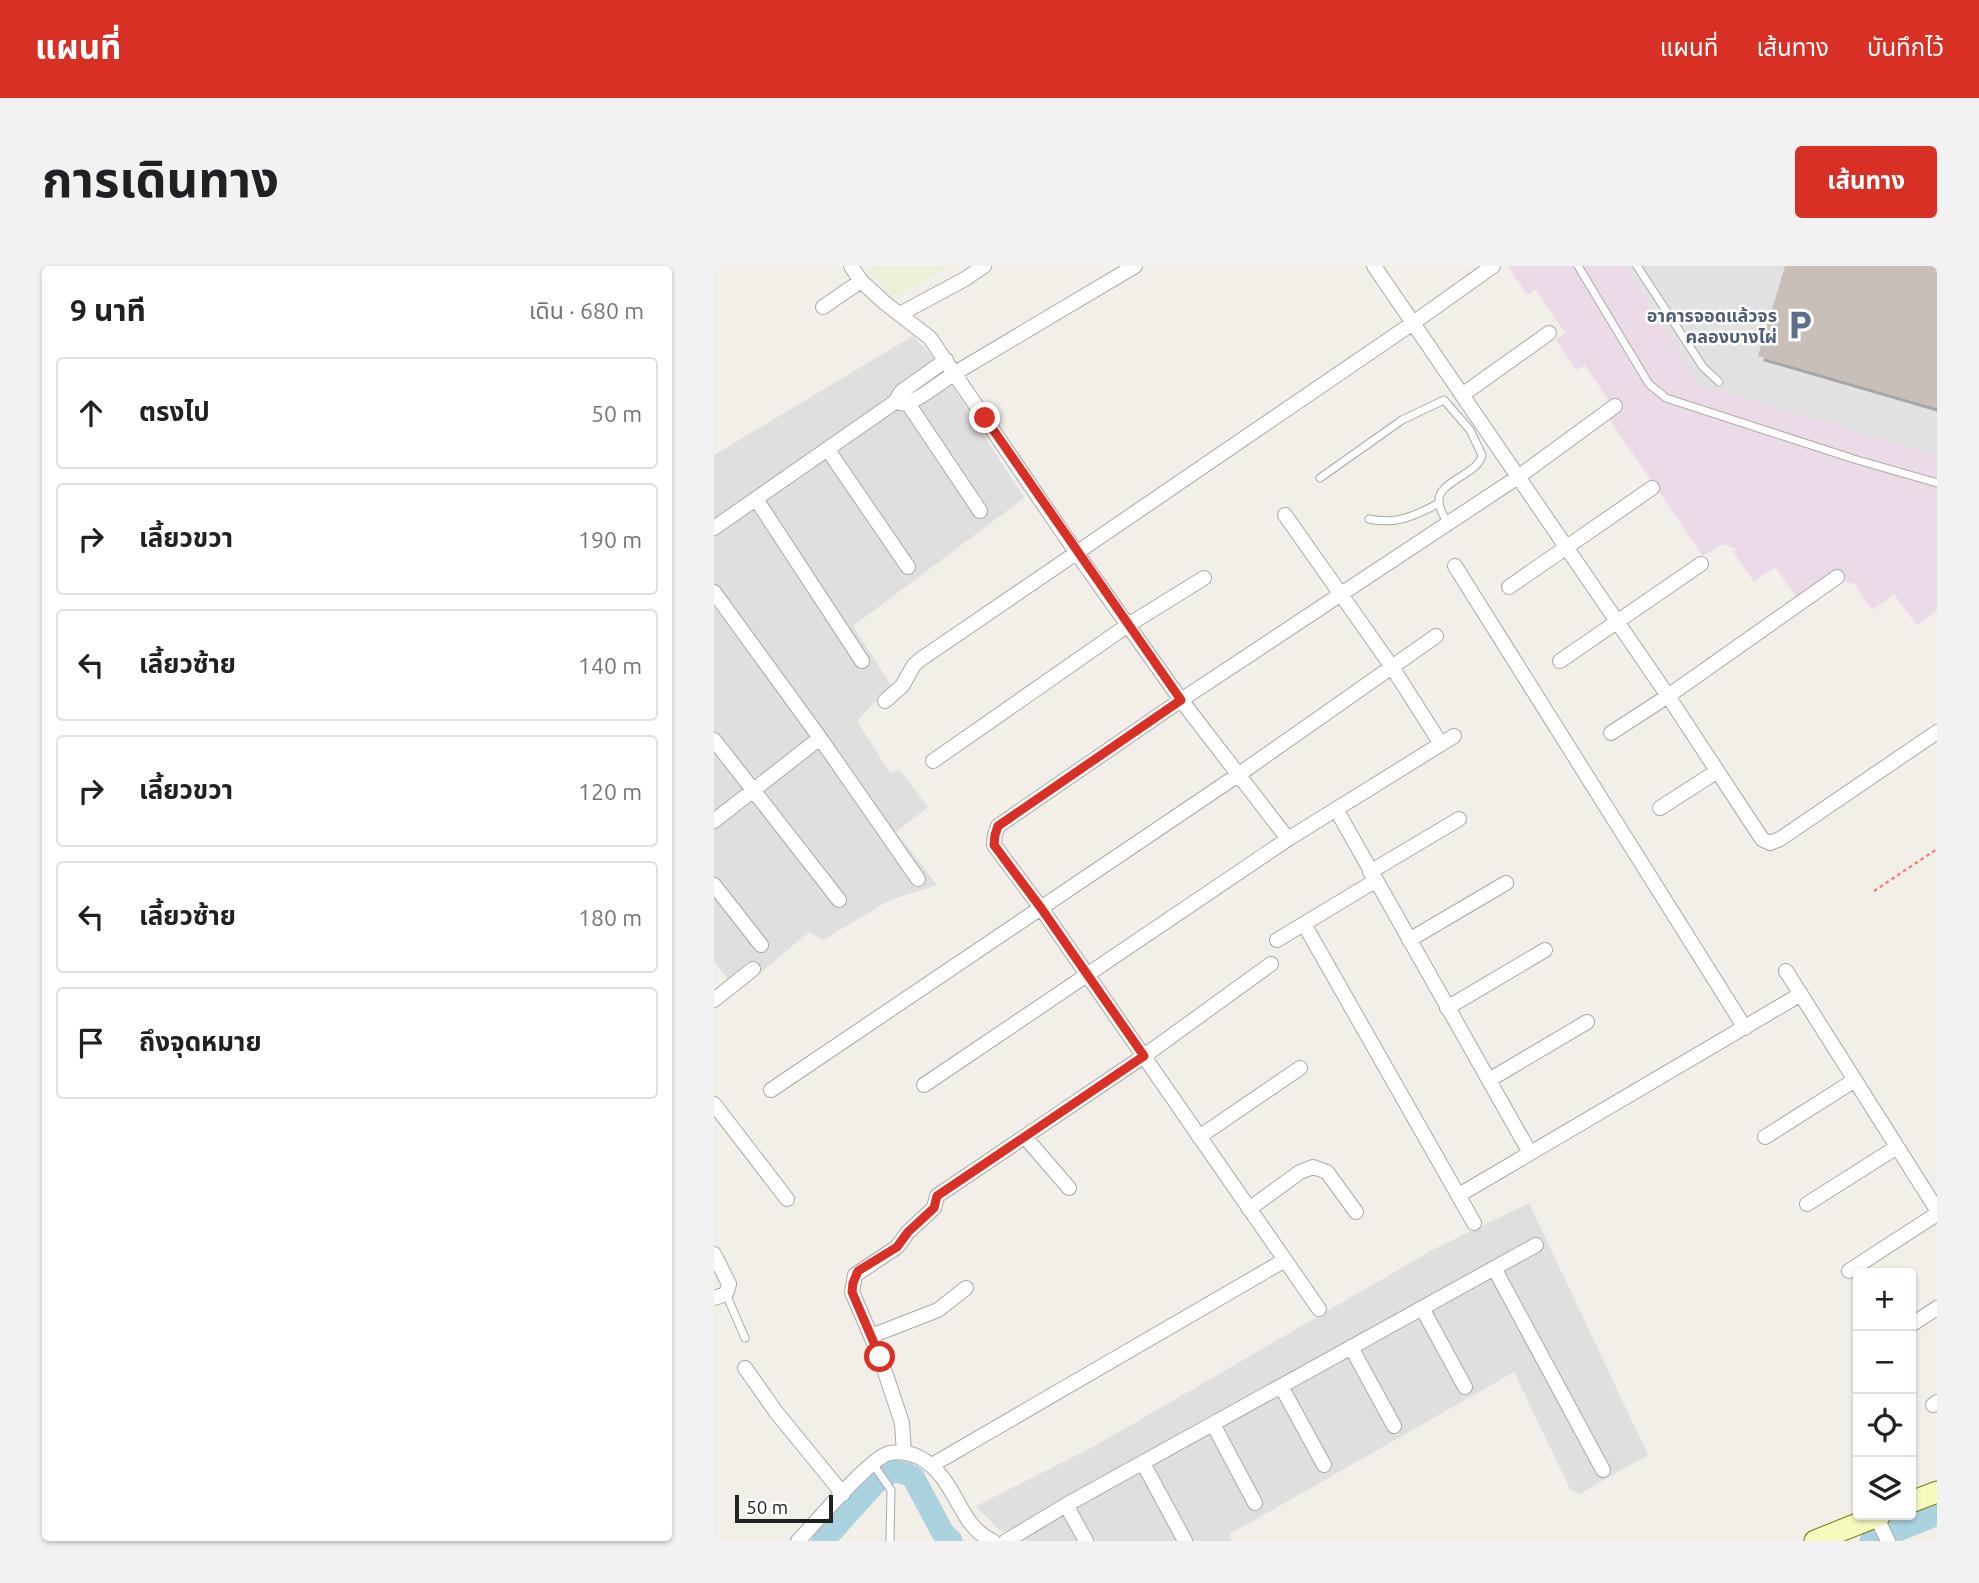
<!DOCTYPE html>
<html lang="th">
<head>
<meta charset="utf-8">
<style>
	body { margin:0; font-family:Ubuntu,"Noto Sans Thai",sans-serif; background:#f2f2f2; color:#202124 }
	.controls { position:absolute; right:21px; bottom:21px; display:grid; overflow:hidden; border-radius:7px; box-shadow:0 2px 5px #0004 }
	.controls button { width:63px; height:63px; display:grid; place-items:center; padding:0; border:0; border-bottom:2px solid #e0e0e0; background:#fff; color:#202124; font:35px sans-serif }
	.scale { position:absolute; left:21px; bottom:18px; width:98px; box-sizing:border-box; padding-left:7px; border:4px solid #222; border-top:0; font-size:19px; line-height:24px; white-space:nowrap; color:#222; -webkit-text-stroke:5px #fff; paint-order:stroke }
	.stop { position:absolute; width:21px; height:21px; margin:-16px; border:5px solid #d93025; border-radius:50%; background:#fff }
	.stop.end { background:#d93025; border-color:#fff; box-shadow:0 2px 7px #0008 }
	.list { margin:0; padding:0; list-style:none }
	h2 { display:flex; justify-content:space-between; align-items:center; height:91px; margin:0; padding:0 28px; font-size:30px }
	h2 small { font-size:23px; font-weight:400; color:#757577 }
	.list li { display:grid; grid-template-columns:46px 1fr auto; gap:21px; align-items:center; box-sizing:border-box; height:112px; margin:0 14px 14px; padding:0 14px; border:2px solid #e0e0e0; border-radius:7px }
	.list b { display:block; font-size:26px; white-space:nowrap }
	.list em { font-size:23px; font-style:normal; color:#757577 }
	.icon { flex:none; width:38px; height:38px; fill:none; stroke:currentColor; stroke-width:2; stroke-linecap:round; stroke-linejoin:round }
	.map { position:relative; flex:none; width:1223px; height:1275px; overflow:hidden; border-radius:7px }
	header { display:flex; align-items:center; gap:42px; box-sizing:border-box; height:98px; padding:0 35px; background:#d93025; color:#fff }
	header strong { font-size:33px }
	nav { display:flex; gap:38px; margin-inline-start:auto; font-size:24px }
	.intro { display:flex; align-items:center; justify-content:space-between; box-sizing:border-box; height:168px; padding:0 42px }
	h1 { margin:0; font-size:49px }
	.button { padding:18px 32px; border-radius:7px; background:#d93025; color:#fff; font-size:24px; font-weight:700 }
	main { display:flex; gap:42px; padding:0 42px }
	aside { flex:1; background:#fff; border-radius:7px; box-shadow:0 2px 5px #0004 }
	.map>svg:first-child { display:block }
	.residential { fill:#e0dfdf }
	.industrial { fill:#ebdbe8 }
	.farmland { fill:#eef0d5 }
	.parking { fill:#e2e2e2 }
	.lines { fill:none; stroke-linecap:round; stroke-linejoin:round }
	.river { stroke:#aad3df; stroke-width:23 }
	.building { fill:#c7bfb8; filter:url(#shadow) }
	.lane-casing { stroke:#a9a9a9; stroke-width:9 }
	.street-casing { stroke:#a9a9a9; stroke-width:16 }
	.secondary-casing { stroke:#707d05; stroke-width:23 }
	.path { stroke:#fa8072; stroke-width:2.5; stroke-dasharray:3.5 3.5; stroke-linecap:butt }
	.lane { stroke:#fff; stroke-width:7 }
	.street { stroke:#fff; stroke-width:14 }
	.secondary { stroke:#f7fabf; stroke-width:21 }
	.route { stroke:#d93025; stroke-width:9 }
	.labels { text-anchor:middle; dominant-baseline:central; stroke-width:5; stroke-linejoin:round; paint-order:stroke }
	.service-label { font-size:18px; font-weight:bold; fill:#4e5e75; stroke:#fff; text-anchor:end }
</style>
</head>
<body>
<header>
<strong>แผนที่</strong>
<nav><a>แผนที่</a><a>เส้นทาง</a><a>บันทึกไว้</a></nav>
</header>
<div class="intro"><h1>การเดินทาง</h1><a class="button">เส้นทาง</a></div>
<main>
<aside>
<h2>9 นาที<small>เดิน · 680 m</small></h2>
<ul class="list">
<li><svg class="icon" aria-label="ahead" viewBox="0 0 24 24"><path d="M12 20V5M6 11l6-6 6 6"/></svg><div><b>ตรงไป</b></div><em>50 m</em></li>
<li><svg class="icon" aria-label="right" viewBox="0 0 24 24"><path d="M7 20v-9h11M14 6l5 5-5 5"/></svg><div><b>เลี้ยวขวา</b></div><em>190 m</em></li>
<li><svg class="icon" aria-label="left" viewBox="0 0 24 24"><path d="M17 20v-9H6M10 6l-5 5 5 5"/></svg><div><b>เลี้ยวซ้าย</b></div><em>140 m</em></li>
<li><svg class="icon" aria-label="right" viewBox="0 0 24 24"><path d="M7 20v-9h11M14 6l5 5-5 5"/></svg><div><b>เลี้ยวขวา</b></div><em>120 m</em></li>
<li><svg class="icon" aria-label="left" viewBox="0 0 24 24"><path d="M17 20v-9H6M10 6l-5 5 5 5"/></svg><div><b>เลี้ยวซ้าย</b></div><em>180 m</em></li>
<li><svg class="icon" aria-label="arrive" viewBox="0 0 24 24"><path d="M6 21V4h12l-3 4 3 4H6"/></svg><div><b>ถึงจุดหมาย</b></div></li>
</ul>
</aside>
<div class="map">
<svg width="1223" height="1275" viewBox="0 0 1223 1275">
	<defs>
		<filter id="shadow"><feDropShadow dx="5" dy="5" stdDeviation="0" flood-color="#0004"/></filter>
	</defs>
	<rect width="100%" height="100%" fill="#f2efe9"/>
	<path class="residential" d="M199,70L217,89L238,119L310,232L139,360L177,419L143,455L176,507L185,503L214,541L182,566L223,619L176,634L109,674L95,666L45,708L35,695L14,713L0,695V189Z
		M815,937L934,1189L865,1228L856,1223L800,1106L516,1268L518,1275H312L285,1264L262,1240L379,1181L722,982Z"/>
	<path class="industrial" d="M794,0H1223V344L1203,360L1180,328L1158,344L1140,318L1115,310L1084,333L1061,301L1040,316L1019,286L1023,283L1008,278L989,290L893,150L901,144L871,99L862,105L842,74L851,67L822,23L813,29Z"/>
	<path class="farmland" d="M155,0H237L178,32Z"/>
	<path class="parking" d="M912,0H1223V190L986,119Z"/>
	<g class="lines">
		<path class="river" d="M109,1275L161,1217L178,1205L191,1207L199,1211L229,1267L237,1275
			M1157,1275L1223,1248"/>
	</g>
	<path class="building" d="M1071,0H1223V142L1044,90Z"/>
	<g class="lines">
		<g class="lane-casing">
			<path id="lane" d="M864,0L935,118L952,132L1140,193L1223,217
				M923,0L989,101L1005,116
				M606,212L688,154L730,134L756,164L768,189C765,208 722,216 725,236C725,243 731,251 733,257
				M655,253C682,259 701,250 725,237
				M12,1028L31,1072
				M159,1198L177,1224L176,1275"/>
		</g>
		<g class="street-casing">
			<path id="street" d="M137,0L147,15L171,37L216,72L362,286L467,434L574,573
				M660,0L954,430L1048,573L1056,577L1066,573L1223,466
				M109,41L147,15
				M186,48L251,13L270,0
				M748,129L835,67
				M189,130L266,245
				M181,136L193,138L209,129L241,107L421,0
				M114,184L194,301
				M42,233L148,395
				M571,249L678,401L727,478
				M0,262L181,136L187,126L232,94
				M741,300L1031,762
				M795,321L938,222
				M0,326L106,472L204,613
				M846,395L987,298
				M171,435L188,420L200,399L207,393L699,57L779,0
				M897,467L954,430L1123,311
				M0,474L125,634
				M219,495L414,359L490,312
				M946,542L1002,506
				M622,543L816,887
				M0,555L106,472
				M656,606L745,553
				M0,619L47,679
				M590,658L760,957
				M563,674L661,615
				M695,674L792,617
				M1072,705L1223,944
				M0,734L39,703
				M733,742L831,684
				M775,814L873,756
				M210,819L574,573L740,470
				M57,824L524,509L722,370
				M0,838L73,933
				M311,871L355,922
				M485,871L586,802
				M1051,871L1141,814
				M745,929L1087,728
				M1093,938L1183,881
				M535,943L586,906L599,901L613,906L642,946
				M0,988L15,1018L12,1028L0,1032
				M780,1002L889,1204
				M1135,1005L1223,948
				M708,1042L751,1121
				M605,1043L327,642L280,579L281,569L284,560L467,434L804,211L901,140
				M1197,1059L1223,1042
				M157,1070L224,1044L252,1022
				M637,1081L680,1160
				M31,1102L62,1146L129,1228
				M567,1120L610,1199
				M1219,1139L1223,1136
				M499,1158L541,1237
				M190,1187L188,1157L166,1091L138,1026L141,1009L183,981L194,966L220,942L223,930L430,790L557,698
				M429,1197L471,1275
				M218,1199L571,994
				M352,1239L372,1275
				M1162,1250L1174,1275
				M84,1275C101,1258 157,1190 176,1187C203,1182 224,1202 236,1223C249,1244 256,1265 279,1275
				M292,1275L352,1239L822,979"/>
		</g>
		<g class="secondary-casing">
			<path id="secondary" d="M1197,1236L1223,1226
				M1101,1275L1166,1249"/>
		</g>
		<path class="path" d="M1160,625L1223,583"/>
		<use href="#lane" class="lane"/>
		<use href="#street" class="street"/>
		<use href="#secondary" class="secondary"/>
	</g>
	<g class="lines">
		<path class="route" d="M166,1091L138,1026L139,1017L144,1005L183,981L194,966L220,942L223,930L430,790L327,642L280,579L281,569L284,560L467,434L271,152"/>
	</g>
	<defs>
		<g id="parking-bare" transform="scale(2.415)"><path d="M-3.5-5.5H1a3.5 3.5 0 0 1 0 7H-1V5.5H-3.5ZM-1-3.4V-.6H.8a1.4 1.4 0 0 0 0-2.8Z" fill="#5c6f8a" stroke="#fff" stroke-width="2.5" paint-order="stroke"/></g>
	</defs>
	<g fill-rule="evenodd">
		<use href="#parking-bare" x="1086" y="59"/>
	</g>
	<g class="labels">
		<g class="service-label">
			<text x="1063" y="49">อาคารจอดแล้วจร<tspan x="1063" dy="21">คลองบางไผ่</tspan></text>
		</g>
	</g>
</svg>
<div class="controls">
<button>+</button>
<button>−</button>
<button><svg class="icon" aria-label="locate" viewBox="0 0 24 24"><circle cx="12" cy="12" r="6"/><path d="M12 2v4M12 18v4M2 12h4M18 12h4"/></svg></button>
<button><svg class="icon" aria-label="layers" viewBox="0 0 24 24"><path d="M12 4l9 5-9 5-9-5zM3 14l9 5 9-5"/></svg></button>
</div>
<div class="scale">50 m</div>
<div class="stop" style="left:166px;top:1091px"></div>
<div class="stop end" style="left:271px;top:152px"></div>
</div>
</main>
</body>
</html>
